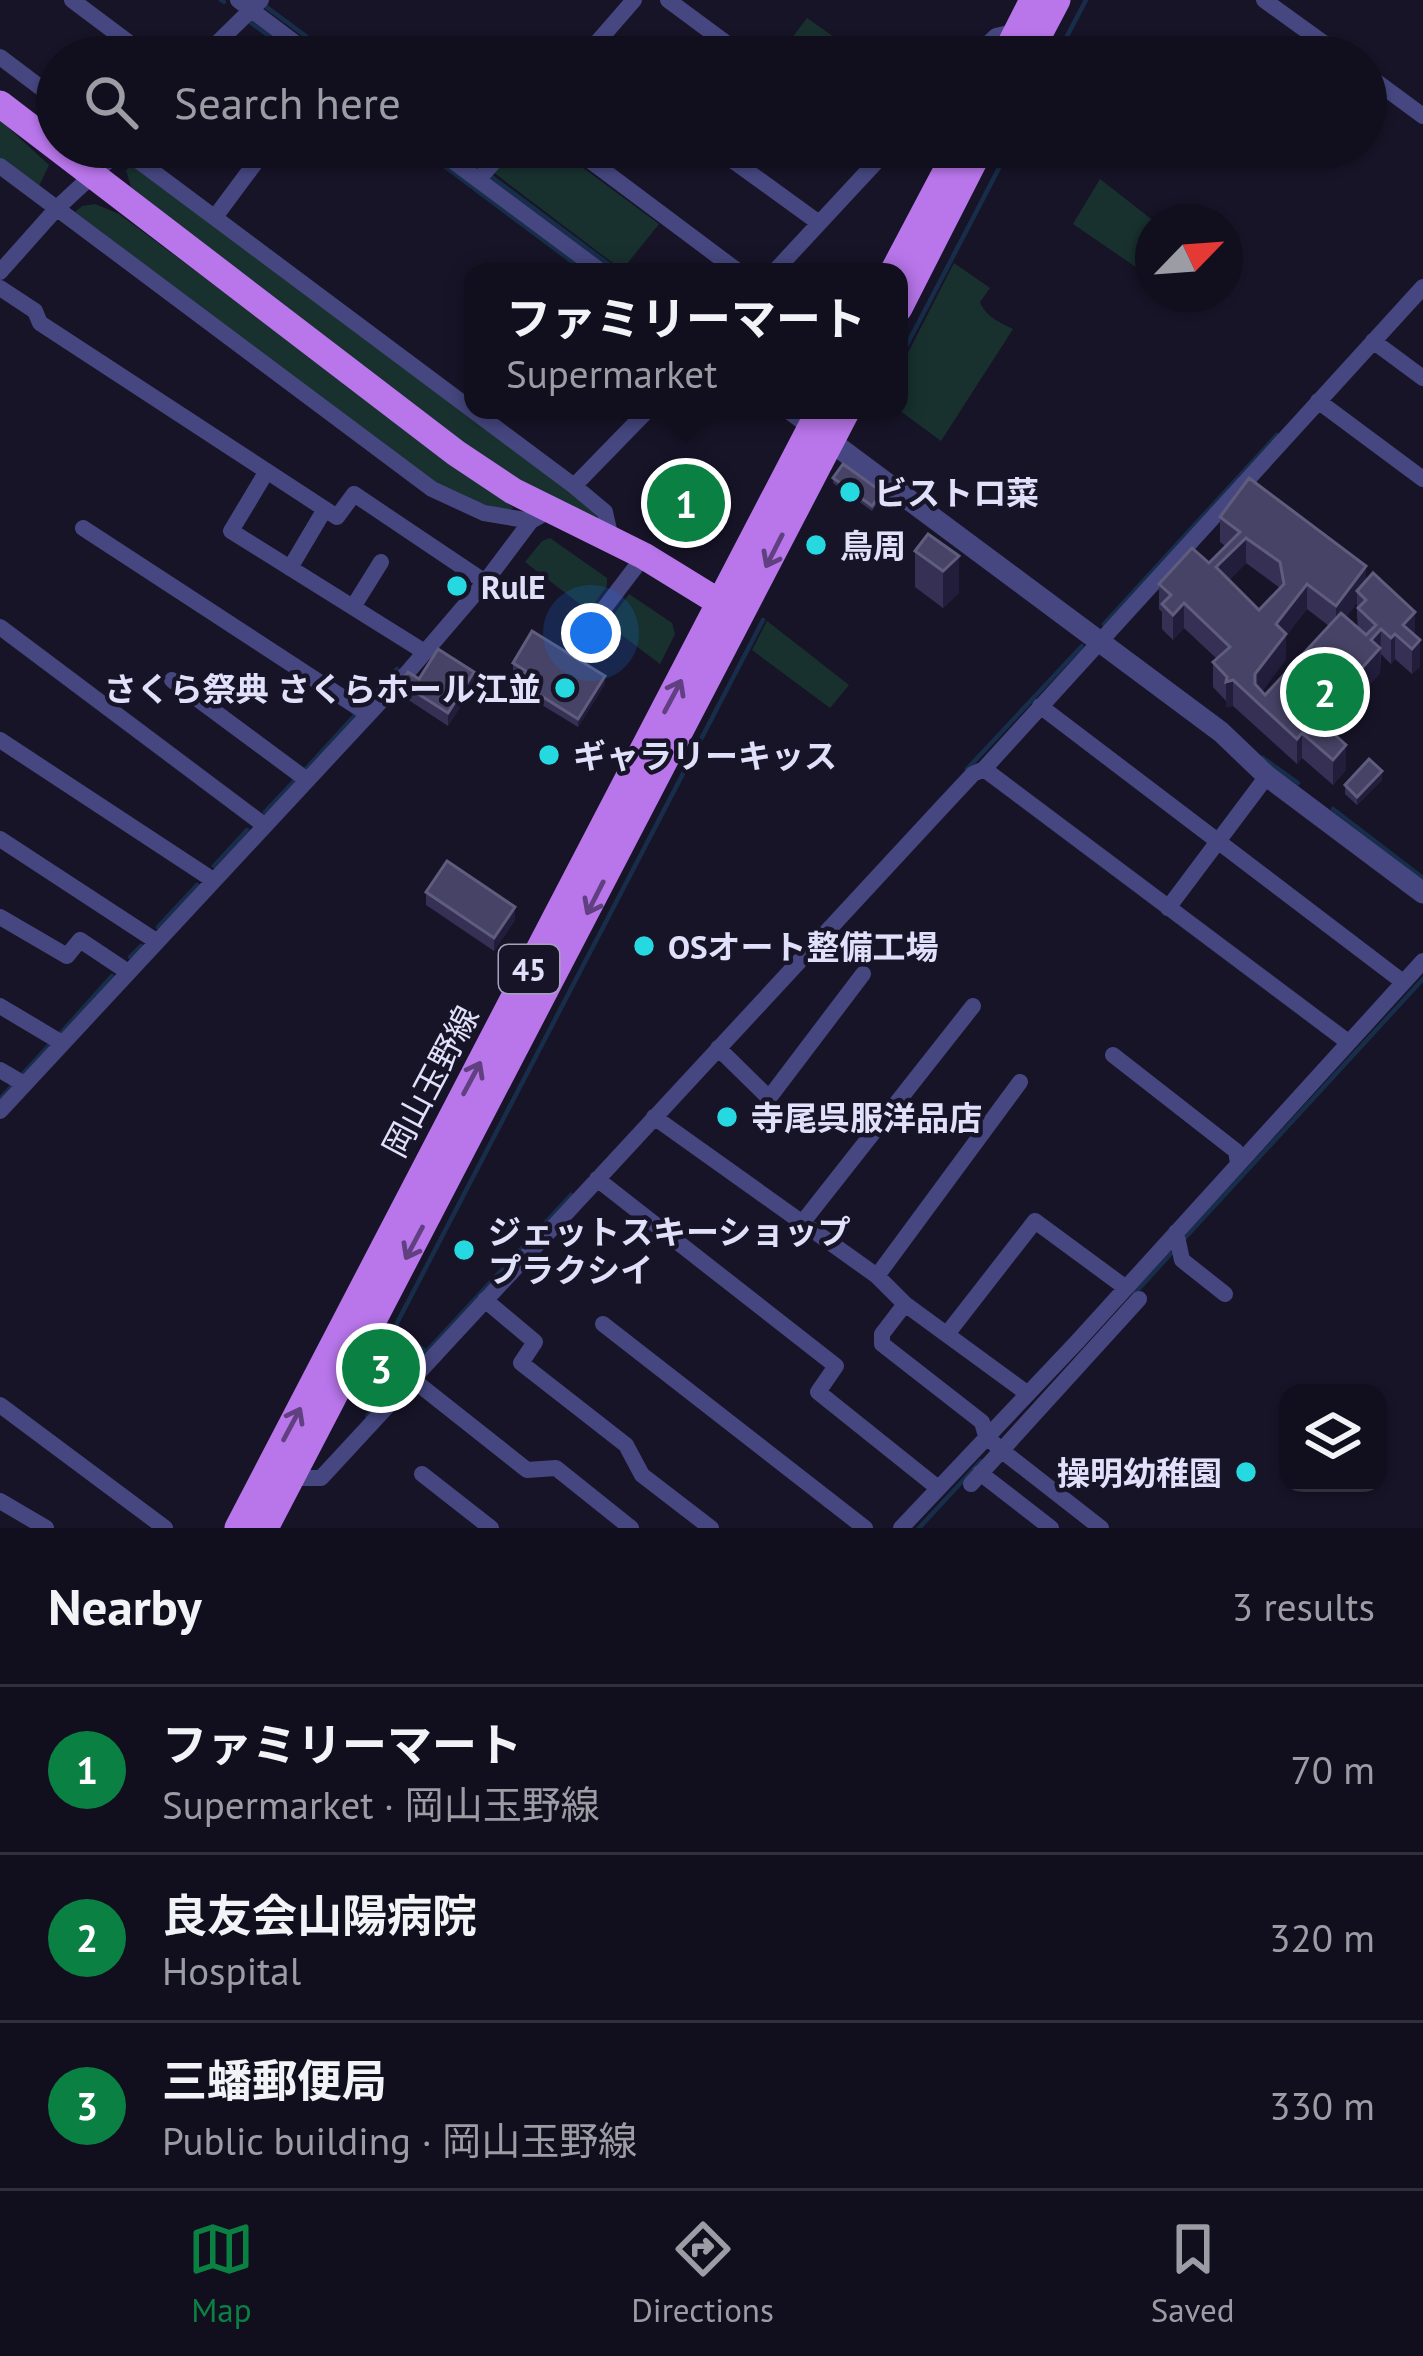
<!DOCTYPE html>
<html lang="en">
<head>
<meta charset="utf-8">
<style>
	body { margin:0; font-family:"PT Sans","Noto Sans JP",sans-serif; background:#1a1827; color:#f1f3f6 }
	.controls { position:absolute; right:36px; bottom:36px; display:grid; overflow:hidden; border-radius:24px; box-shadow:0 3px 9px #0004 }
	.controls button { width:108px; height:108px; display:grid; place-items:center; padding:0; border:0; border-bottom:3px solid #302f3c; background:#110f1e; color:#f1f3f6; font:60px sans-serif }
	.compass { position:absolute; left:1135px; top:204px; width:108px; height:108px; border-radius:50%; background:#110f1e; box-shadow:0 3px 9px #0004; rotate:65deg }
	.you { position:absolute; left:591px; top:633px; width:42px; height:42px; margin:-30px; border:9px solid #fff; border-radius:50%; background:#1a73e8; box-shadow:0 0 0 18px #1a73e833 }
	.badge { display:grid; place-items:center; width:78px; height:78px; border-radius:50%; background:#0b8043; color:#fff; font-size:39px; font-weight:700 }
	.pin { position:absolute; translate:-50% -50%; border:6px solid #fff; box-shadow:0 3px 12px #0006 }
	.popup { position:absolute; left:464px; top:263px; width:444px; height:156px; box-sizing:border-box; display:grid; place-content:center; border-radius:24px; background:#110f1e; filter:drop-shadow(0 3px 9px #0005); font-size:39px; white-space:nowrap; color:#9c9ca4 }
	.popup b { font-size:45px; color:#f1f3f6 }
	.popup::after { content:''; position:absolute; left:50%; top:100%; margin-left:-24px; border:24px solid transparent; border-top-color:#110f1e }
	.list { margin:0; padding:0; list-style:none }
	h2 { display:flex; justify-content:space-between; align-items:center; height:156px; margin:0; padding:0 48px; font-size:51px }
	h2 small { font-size:39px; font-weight:400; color:#9c9ca4 }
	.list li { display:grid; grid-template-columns:78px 1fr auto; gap:36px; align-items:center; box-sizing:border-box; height:168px; padding:0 48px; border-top:3px solid #302f3c }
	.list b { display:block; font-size:45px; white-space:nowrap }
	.list p { margin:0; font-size:39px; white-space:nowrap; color:#9c9ca4 }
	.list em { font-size:39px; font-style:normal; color:#9c9ca4 }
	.icon { flex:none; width:66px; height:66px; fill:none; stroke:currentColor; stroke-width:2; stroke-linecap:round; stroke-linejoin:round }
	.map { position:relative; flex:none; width:1423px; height:1528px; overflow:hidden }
	.search { position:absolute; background:#110f1e; box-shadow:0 3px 9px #0004; left:36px; right:36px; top:36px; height:132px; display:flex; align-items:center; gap:30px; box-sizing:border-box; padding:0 42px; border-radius:66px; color:#9c9ca4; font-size:45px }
	.sheet { height:660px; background:#110f1e }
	nav { display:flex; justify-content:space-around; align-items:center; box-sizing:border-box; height:168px; border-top:3px solid #302f3c; background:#110f1e; font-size:33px; color:#9c9ca4 }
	nav a { display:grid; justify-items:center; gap:6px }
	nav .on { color:#0b8043 }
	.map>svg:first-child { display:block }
	.green { fill:#18312f }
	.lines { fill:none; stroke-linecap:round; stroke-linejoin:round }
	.stream { stroke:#172d4a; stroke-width:4.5 }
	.minor { stroke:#464780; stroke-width:16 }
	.tertiary { stroke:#464780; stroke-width:21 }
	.primary { stroke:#b976eb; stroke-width:27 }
	.wall { fill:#353054; fill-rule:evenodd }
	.shaded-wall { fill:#211d3b }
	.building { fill:#474366; stroke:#605c7d; stroke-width:3; fill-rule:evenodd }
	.oneway { stroke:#604080 }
	.poi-dot { fill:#26d9e0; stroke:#171428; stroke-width:4.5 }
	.labels { text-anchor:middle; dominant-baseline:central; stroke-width:9; stroke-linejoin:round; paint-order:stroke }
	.shield { fill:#171428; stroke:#a4a3bc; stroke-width:3 }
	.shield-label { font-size:30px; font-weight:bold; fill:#e1e0fb }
	.poi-label { font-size:33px; font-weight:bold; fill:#e1e0fb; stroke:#171428; text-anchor:start }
	.street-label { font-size:33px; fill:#e1e0fb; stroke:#171428 }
</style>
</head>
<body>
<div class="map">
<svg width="1423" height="1528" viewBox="0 0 1423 1528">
	<rect width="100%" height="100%" fill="#171428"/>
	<path class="green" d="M807,18L861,56V57L840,47L832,57H784L780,54Z
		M0,120L49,165L39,186L0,158Z
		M515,147H555L659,224L622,270L493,172Z
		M132,165L513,447L601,518L599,522L494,466L234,274L131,187L126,170Z
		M1100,179L1155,222L1152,278L1073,224Z
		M95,204L119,214L514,508L506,511L460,497L432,482L75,212L82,206Z
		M954,263L990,288L980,302C986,317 999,322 1013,329L941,441L899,410V370Z
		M550,538L607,578V586L589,611L525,562L542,541Z
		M629,594L672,623L675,634L660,664L607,624Z
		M767,621L849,685L830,708L752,650Z"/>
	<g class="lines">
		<path class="stream" d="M221,0L224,2
			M261,3L334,57
			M250,22L298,57
			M1056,57L1086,0
			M419,147L586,272
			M452,147L480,168
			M489,175L619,272
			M899,360L1010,147
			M1104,624L1277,435
			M365,705L397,669
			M1263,758L1298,783
			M967,769L1082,646
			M304,771L357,713
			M1333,809L1423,878
			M265,812L296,779
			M214,866L247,830
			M158,927L197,885
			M130,957L141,946
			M60,1034L112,976
			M0,1099L52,1042
			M1183,1240L1423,979
			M1135,1293L1176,1248
			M424,1350L397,1330V1323L763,620
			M367,1416L571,1195
			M919,1528L981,1461"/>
		<path class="minor" d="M72,0L148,57
			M238,0L314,57
			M668,0L745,57
			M1264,0L1343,57
			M587,54L634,0
			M0,57L57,100
			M203,57L261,0
			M974,57L996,36L1017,31
			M1366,74L1423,116
			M120,147L574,486L605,512L611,539
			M323,147L338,159
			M434,147L602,272
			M572,147L739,272
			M714,147L819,223
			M0,166L432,489L484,513L531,521
			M478,180L507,147
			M215,217L267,147
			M0,272L57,208L123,147
			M774,272L890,147
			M0,288L35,311L40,323L337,517L354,494L485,582
			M1373,341L1423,378
			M1318,401L1423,479
			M787,410L811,428
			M267,471L231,531L423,651
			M574,486L648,410
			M83,528L368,714
			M290,568L325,509
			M353,607L381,562
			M0,627L264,825
			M587,631L644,556
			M172,680L307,780
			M1040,706L1403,982
			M0,740L213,880
			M984,769L1348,1042
			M0,839L156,941
			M1168,908L1267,776
			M0,917L67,956L80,940L128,972
			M0,1006L62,1043
			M718,1048L769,1098L863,974
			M1113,1055L1236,1151L1238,1163
			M0,1070L24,1084
			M0,1111L407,673L485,582L531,521L549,511
			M654,1117L877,1276L905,1304L1028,1394
			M597,1179L836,1366L818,1392L938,1488
			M802,1223L973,1006
			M1176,1232L1182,1260L1225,1294
			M877,1276L1020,1082
			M485,1300L535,1342L521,1363L626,1445L642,1475L711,1528
			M905,1304L882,1334V1344L982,1422L986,1436L1001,1450L1101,1528
			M603,1324L865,1528
			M947,1334L1035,1221L1126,1288
			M412,1379L527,1470L556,1468L631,1528
			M0,1405L165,1528
			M980,1473L1051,1528
			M422,1474L491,1528
			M290,1478H321L944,805L973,774L984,769L1423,287
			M971,1484L1139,1299
			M0,1501L46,1528
			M901,1528L1076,1343L1423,961"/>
		<path class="tertiary" d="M822,435L1221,732L1267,776L1423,893"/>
		<path class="primary" d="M1004,57L1033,0
			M1027,57L1057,0
			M0,104L456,453L513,491L644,556L735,612
			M893,272L959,147
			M899,308L981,147
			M238,1528L820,410
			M265,1528L847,410"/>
	</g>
	<path class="wall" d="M833,478L882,496L872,511L833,483Z
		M661,493L711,509L698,526L661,497Z
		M1220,517L1366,581L1415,636L1420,666L1412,674L1395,659L1391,664L1381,654L1380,673L1334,725V734L1346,770L1333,785L1302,758L1297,764L1233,706L1226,707V701L1213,687V662L1217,659L1184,628L1173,640L1162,629V612L1159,609V584L1209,563L1225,546L1220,542ZM1246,563L1280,588L1259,610L1229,580ZM1357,603V616L1358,628L1346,617ZM1307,609L1329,626L1265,695L1262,691L1286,659V636Z
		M928,534L959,593L943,608L915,587V551Z
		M513,663L605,684L578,727L519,691V682L522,677L513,671Z
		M419,679L474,685L448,726L401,695V683Z
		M1382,780L1357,805L1345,794V785Z
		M426,892L515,920L494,951L426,905Z"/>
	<path class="shaded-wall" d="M1246,538V563L1216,593V567Z
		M959,556V593L943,608V571Z
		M1366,566V591H1357V603L1336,631V606Z
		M1307,584V609L1286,636V659L1255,700V674L1276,624Z
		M1184,603V628L1173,640V615Z
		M1415,612V637L1403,625Z
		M1381,629L1380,673L1334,725V743L1326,752L1324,710L1371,640Z
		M1395,634V659L1391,664V638Z
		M1420,640V666L1412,674V649Z
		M474,672V685L448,726V713Z
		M605,676V684L578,727V719Z
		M1233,680V706L1226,707V682Z
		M1302,733V758L1297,764V739Z
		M1346,745V770L1333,785V760Z
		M1382,771V780L1357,805V797Z
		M515,907V920L494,951V938Z"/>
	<path class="building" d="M843,464L882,492L872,506L833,478Z
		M674,476L711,504L698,521L661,493Z
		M1249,478L1366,566L1336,606L1307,584L1276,624L1286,634L1255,674V684L1265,695L1341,613L1366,635L1376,625L1358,608L1366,600L1357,591L1373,573L1415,612L1403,625L1420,640L1412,649L1395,634L1391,638L1381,629L1371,640L1380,648L1324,710L1334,718L1326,727L1346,745L1333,760L1302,733L1297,739L1233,680L1226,682L1227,677L1213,662L1230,647L1184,603L1173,615L1162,604L1171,595L1159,584L1192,548L1209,563L1240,532L1220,517ZM1246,538L1280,562L1284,584L1259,610L1216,567Z
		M928,534L959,556L943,571L915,551Z
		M532,631L605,676L578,719L519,682L526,671L513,663Z
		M438,649L474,672L448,713L401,683L408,672L419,679Z
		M1369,759L1382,771L1357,797L1345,785Z
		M447,861L515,907L494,938L426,892Z"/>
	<defs><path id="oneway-shaft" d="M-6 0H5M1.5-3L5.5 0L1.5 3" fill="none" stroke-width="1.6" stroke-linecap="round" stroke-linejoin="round" transform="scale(3)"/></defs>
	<g class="oneway">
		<use href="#oneway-shaft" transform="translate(774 551) rotate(117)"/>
		<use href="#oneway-shaft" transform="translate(673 696) rotate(-62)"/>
		<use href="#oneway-shaft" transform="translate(595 898) rotate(117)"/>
		<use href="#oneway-shaft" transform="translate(472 1078) rotate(-62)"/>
		<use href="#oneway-shaft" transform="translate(414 1243) rotate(118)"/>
		<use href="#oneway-shaft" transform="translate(292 1424) rotate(-62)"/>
	</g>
	<g class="poi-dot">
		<circle cx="850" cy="492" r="12"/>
		<circle cx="816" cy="545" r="12"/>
		<circle cx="457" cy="586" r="12"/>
		<circle cx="565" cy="688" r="12"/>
		<circle cx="549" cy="755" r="12"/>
		<circle cx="644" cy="946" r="12"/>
		<circle cx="727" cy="1117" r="12"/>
		<circle cx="464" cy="1250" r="12"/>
		<circle cx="1246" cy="1472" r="12"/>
	</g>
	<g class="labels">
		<rect class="shield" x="499" y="945" width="60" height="48" rx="9"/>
		<g class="shield-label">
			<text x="529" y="969">45</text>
		</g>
		<g class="poi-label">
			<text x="874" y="492">ビストロ菜</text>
			<text x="840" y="545">鳥周</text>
			<text x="481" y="586">RulE</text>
			<text x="541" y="688" text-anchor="end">さくら祭典 さくらホール江並</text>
			<text x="573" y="755">ギャラリーキッス</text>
			<text x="668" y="946">OSオート整備工場</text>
			<text x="751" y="1117">寺尾呉服洋品店</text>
			<text x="488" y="1231">ジェットスキーショップ<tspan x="488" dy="38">プラクシイ</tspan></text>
			<text x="1222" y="1472" text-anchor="end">操明幼稚園</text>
		</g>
		<g class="street-label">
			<text transform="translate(430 1081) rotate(-62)">岡山玉野線</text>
		</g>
	</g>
</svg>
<div class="controls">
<button><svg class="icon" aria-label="layers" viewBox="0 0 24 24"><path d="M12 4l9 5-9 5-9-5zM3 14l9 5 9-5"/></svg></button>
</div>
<svg class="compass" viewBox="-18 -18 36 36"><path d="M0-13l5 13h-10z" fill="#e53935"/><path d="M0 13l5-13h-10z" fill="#9c9ca4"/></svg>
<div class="you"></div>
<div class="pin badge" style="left:686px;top:503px">1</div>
<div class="popup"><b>ファミリーマート</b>Supermarket</div>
<div class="pin badge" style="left:1325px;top:692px">2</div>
<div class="pin badge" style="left:381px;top:1368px">3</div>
<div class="search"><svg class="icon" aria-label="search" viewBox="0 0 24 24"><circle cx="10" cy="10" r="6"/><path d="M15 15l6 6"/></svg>Search here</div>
</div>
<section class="sheet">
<h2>Nearby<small>3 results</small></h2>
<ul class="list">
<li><span class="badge">1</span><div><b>ファミリーマート</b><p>Supermarket · 岡山玉野線</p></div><em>70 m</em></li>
<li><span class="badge">2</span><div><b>良友会山陽病院</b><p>Hospital</p></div><em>320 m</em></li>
<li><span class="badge">3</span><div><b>三蟠郵便局</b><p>Public building · 岡山玉野線</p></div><em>330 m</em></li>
</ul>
</section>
<nav>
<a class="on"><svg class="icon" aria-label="map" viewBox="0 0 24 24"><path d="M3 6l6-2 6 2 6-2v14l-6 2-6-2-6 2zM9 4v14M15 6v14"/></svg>Map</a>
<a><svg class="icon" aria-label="directions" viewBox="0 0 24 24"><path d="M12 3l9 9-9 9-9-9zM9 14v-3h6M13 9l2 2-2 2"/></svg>Directions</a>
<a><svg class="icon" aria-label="saved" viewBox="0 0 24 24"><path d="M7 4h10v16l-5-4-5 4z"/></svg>Saved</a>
</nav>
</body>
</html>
